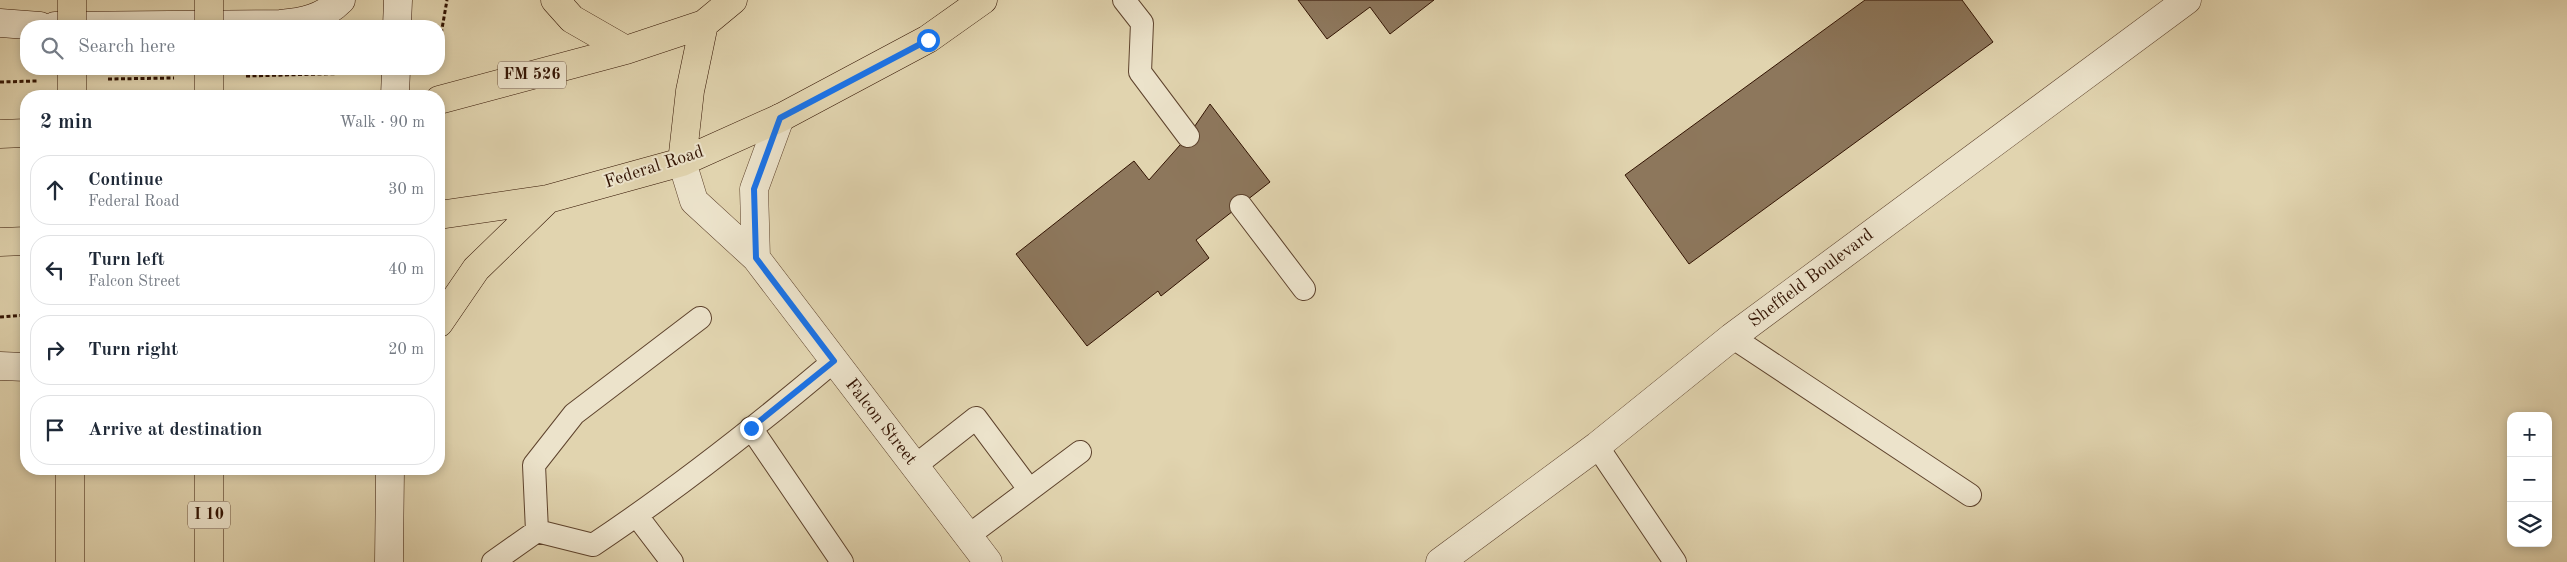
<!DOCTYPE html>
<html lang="en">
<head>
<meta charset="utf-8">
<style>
	body { margin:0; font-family:"Old Standard TT",serif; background:#f2f2f3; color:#1f2937 }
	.controls { position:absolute; right:15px; bottom:15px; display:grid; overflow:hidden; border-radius:10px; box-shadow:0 2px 8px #0003 }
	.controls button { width:45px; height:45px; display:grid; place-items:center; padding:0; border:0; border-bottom:1px solid #e0e1e3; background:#fff; color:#1f2937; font:25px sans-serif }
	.stop { position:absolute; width:15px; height:15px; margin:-11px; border:4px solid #1a73e8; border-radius:50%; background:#fff }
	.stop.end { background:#1a73e8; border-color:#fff; box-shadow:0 1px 5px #0008 }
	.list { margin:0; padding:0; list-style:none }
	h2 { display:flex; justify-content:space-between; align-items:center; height:65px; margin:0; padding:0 20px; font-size:21px }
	h2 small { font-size:16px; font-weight:400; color:#747a83 }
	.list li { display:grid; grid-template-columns:32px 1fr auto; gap:15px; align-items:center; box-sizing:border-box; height:70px; margin:0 10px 10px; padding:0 10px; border:1px solid #e0e1e3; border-radius:20px }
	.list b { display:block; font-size:19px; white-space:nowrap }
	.list p { margin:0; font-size:16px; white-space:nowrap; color:#747a83 }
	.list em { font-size:16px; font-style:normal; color:#747a83 }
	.icon { flex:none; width:28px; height:28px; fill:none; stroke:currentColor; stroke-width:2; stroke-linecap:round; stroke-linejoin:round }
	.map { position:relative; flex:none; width:2567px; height:562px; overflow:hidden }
	.search { position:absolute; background:#fff; box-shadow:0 2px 8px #0003; left:20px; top:20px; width:425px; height:55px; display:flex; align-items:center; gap:12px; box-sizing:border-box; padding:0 18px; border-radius:20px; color:#747a83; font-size:19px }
	.panel { position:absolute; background:#fff; box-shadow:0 2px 8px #0003; left:20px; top:90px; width:425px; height:385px; border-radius:20px }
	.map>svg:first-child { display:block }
	.building { fill:#8d775c; stroke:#321302 }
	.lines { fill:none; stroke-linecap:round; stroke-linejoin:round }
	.service-casing { stroke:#5e432d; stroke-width:24 }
	.minor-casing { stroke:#5e432d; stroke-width:29 }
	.secondary-casing { stroke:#321302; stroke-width:29 }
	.primary-casing { stroke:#321302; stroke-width:29 }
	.motorway-casing { stroke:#321302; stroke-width:29 }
	.path { stroke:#321302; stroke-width:3; stroke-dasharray:4 2.5; stroke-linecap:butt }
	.service { stroke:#ece3cb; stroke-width:22 }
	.minor { stroke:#ece3cb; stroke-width:28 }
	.secondary { stroke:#ece3cb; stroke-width:28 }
	.primary { stroke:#e1d4af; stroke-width:28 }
	.motorway { stroke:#e1d4af; stroke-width:28 }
	.motorway-bridge-casing { stroke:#321302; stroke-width:29; stroke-linecap:butt }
	.motorway-bridge { stroke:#e1d4af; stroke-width:28 }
	.route { stroke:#1a73e8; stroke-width:6 }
	.labels { text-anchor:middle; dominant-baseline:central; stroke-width:4; stroke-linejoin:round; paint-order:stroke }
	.shield { fill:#ece3cb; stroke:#6a513e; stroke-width:1 }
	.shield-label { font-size:16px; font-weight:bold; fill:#321302 }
	.street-label { font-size:18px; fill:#321302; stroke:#ece3cb }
</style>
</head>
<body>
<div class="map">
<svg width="2567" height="562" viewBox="0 0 2567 562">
	<rect width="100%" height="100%" fill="#e1d4af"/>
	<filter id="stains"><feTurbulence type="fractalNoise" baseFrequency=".004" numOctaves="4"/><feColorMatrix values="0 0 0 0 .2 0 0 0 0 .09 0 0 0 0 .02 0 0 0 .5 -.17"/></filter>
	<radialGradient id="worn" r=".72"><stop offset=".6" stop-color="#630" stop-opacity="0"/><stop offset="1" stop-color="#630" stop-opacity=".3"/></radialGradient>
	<path class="building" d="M1298,0H1434L1390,34L1370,7L1327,39Z
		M1865,0H1962L1993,42L1689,264L1625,175Z
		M1210,104L1270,182L1196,240L1209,258L1161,296L1158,291L1087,346L1016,254L1134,161L1149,180L1188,136Z"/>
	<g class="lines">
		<g class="service-casing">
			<path id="service" d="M1124,0L1142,23L1140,72L1188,136
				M1241,206L1304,289
				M1732,337L1970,495
				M751,428L842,562
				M1597,446L1675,562
				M915,466L976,418L1029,489
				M637,516L672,562
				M537,531L534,465L574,414L700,318
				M968,536L1080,452
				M493,562L537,531L593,545C677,489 757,426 834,361"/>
		</g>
		<g class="minor-casing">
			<path id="minor" d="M682,162L694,201L756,258L988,562
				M756,258L754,189L780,118
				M1440,562L1597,446L1732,337L2187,0"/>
		</g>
		<g class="secondary-casing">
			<path id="secondary" d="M0,23L40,26
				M55,26L280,24C304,22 323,18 341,0
				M397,26L398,0
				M395,96L396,69
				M0,366L26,367
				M389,562L390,469"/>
		</g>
		<g class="primary-casing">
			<path id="primary" d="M555,0L572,19L626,50
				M439,100L626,50L704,24L733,0
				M0,134L26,133
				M682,162L690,91L704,24
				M439,215L548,199L682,162L780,118L928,39L983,0
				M0,242L26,241
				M439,323L476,269L548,199"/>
		</g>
		<g class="motorway-casing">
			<path id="motorway" d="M70,562V469
				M209,562V469"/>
		</g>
		<path class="path" d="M439,46L447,0
			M246,76L359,73
			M108,79L174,78
			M0,82L37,81
			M0,317L26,315"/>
		<use href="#service" class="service"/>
		<use href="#minor" class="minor"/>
		<use href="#secondary" class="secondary"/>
		<use href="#primary" class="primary"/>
		<use href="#motorway" class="motorway"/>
		<g class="motorway-bridge-casing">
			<path id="motorway-bridge" d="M209,0V26
				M72,26V0
				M209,69V96
				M72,96V69"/>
		</g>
		<use href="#motorway-bridge" class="motorway-bridge"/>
	</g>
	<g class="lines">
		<path class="route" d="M751,428L834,361L756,258L754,189L780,118L928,40"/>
	</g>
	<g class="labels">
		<g class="shield">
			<rect x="498" y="61.5" width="68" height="27" rx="4"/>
			<rect x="188" y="501.5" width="42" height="27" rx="4"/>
		</g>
		<g class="shield-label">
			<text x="532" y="75">FM 526</text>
			<text x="209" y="515">I 10</text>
		</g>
		<g class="street-label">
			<text transform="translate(654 167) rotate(-18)">Federal Road</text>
			<text transform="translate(1811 278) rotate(-37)">Sheffield Boulevard</text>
			<text transform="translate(881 422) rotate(52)">Falcon Street</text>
		</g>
	</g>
	<rect width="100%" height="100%" filter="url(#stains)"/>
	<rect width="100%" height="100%" fill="url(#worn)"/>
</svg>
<div class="controls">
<button>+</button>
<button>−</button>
<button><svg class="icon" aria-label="layers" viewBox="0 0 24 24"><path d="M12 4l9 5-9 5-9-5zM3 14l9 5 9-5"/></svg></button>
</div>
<div class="stop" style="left:928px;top:40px"></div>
<div class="stop end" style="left:751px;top:428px"></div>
<div class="search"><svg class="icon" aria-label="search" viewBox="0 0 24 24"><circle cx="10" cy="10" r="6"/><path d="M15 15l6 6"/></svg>Search here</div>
<section class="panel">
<h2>2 min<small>Walk · 90 m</small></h2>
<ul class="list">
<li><svg class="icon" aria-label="ahead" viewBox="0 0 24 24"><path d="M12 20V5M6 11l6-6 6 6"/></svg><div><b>Continue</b><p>Federal Road</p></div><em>30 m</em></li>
<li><svg class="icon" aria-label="left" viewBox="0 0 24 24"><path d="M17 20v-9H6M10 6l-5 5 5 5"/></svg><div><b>Turn left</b><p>Falcon Street</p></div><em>40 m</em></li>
<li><svg class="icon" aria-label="right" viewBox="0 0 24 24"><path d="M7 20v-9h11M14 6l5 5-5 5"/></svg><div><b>Turn right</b></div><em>20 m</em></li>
<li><svg class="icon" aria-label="arrive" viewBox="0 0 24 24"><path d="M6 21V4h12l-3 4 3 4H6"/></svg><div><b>Arrive at destination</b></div></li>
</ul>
</section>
</div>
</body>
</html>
